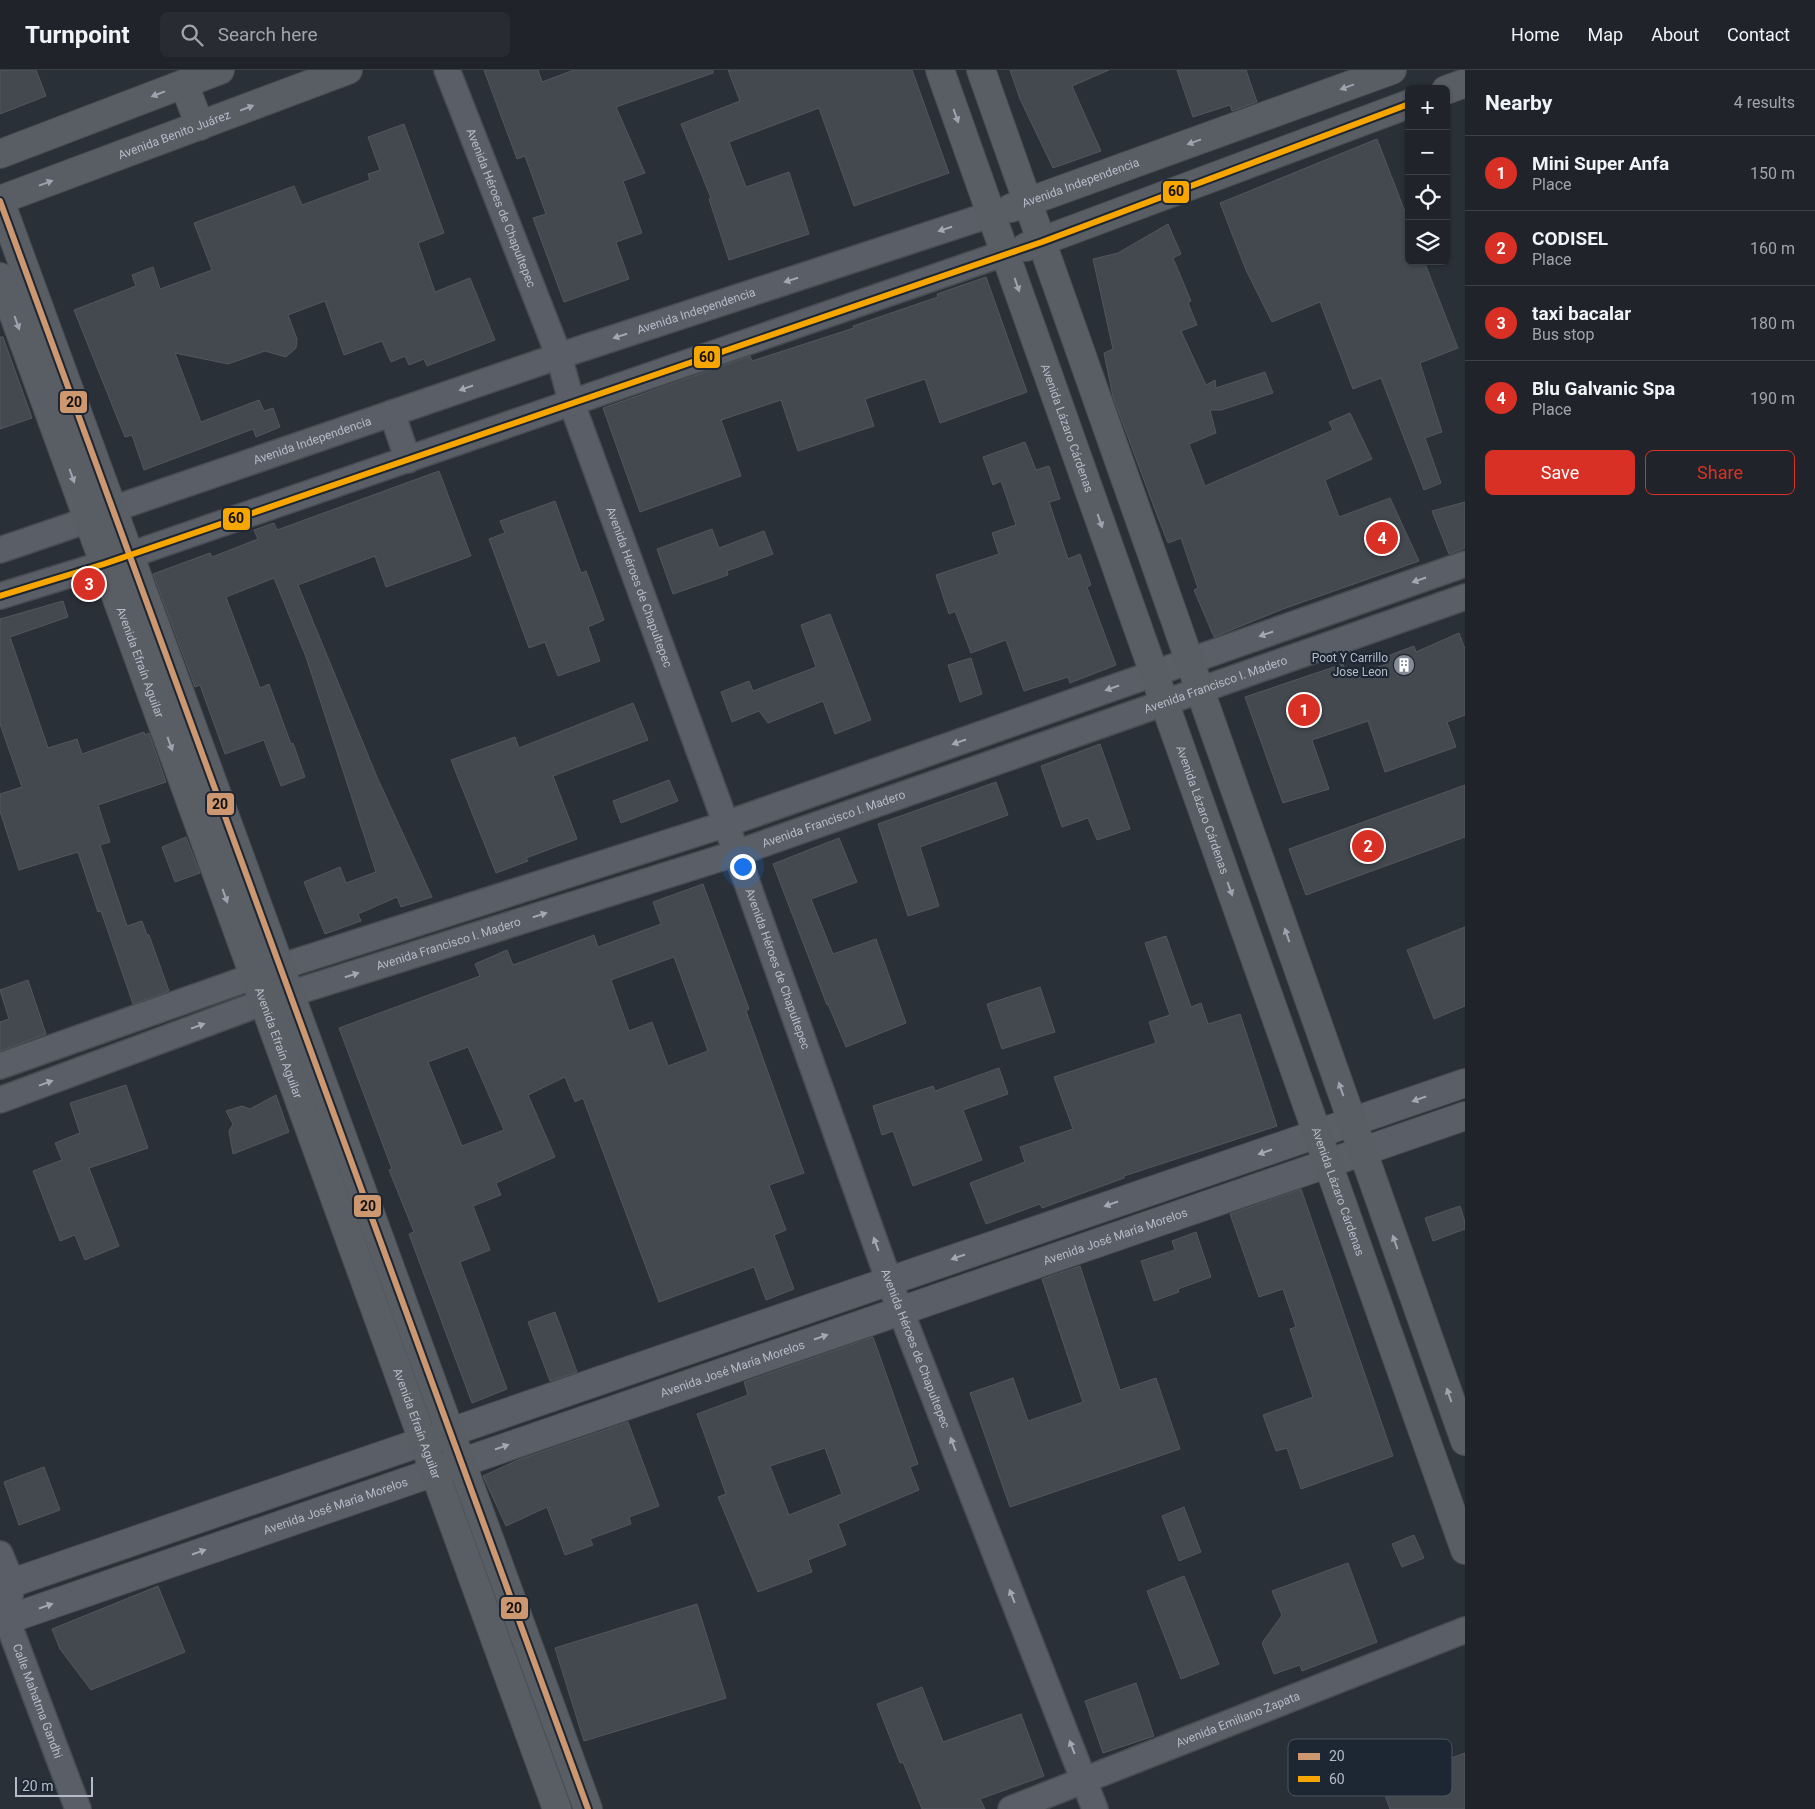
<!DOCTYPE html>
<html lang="en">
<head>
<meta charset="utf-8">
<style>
	body { margin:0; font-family:Roboto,sans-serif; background:#282c32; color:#f1f3f6 }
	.controls { position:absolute; right:15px; top:15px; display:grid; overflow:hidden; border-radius:8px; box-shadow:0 1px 4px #0004 }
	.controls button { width:45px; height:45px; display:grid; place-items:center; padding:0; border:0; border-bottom:1px solid #3d4147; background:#20242a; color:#f1f3f6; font:25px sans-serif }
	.scale { position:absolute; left:15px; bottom:12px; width:78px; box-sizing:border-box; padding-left:5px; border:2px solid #b4bcc9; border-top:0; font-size:14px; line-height:18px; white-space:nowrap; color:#b4bcc9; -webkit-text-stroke:4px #1d2633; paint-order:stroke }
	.you { position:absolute; left:742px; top:796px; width:18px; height:18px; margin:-12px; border:4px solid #fff; border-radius:50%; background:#1a73e8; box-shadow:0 0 0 8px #1a73e833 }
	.badge { display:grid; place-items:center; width:32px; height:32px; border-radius:50%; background:#d93025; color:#fff; font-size:16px; font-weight:700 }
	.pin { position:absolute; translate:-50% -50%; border:2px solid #fff; box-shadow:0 1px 5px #0006 }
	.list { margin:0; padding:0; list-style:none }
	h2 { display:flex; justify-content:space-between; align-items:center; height:65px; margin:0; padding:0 20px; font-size:21px }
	h2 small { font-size:16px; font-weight:400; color:#a2a4a8 }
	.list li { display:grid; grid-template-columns:32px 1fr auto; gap:15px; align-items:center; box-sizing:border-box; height:75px; padding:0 20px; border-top:1px solid #3d4147 }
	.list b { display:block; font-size:19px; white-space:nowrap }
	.list p { margin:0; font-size:16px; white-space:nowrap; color:#a2a4a8 }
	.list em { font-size:16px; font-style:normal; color:#a2a4a8 }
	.actions { display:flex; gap:10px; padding:15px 20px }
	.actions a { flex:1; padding:11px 0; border:1px solid #d93025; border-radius:8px; text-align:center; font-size:18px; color:#d93025 }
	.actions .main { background:#d93025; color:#fff }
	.icon { flex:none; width:28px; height:28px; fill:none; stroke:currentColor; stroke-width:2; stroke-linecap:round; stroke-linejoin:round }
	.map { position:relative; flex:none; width:1465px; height:1739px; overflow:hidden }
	header { display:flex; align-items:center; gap:30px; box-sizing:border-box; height:70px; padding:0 25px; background:#20242a; border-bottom:1px solid #3d4147 }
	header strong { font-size:24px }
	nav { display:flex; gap:28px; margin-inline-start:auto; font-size:18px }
	.search { width:350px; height:45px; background:#282c32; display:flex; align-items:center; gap:12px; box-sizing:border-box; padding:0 18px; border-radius:8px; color:#a2a4a8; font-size:19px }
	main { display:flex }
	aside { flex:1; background:#20242a }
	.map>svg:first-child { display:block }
	.building { fill:#444950; stroke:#52575f; fill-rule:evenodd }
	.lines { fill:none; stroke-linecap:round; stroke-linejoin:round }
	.minor-casing { stroke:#484c53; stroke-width:28 }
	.tertiary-casing { stroke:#484c53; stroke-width:30 }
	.secondary-casing { stroke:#484c53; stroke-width:30 }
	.minor { stroke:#5a5e66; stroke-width:25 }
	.tertiary { stroke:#5a5e66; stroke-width:28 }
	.secondary { stroke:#595d64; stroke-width:28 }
	.bus-1-casing { stroke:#1d2633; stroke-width:10 }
	.bus-2-casing { stroke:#1d2633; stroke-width:10 }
	.bus-1 { stroke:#cd976f; stroke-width:6 }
	.bus-2 { stroke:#f7a600; stroke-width:6 }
	.oneway { fill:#9da4b0 }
	.oneway2 { fill:#a2a9b5 }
	.labels { text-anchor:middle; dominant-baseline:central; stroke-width:4.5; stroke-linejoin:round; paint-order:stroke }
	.street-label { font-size:12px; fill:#b4bcc9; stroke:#1d2633 }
	.poi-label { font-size:12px; fill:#b4bcc9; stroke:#1d2633; text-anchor:end }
	.key { fill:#1d2633; stroke:#4a5360; stroke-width:1 }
	.key-label { font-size:14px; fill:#b4bcc9 }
	.line-badge { stroke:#1d2633; stroke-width:2 }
	.pale-badge-label { font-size:14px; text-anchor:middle; font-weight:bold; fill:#111 }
</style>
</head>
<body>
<header>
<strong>Turnpoint</strong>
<div class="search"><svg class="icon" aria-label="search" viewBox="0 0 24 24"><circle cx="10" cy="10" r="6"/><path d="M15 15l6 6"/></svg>Search here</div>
<nav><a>Home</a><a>Map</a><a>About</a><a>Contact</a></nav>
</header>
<main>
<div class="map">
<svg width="1465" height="1739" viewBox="0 0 1465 1739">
	<rect width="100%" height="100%" fill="#2a3038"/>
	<path class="building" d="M0,0H36L46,26L0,44Z
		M484,0H538L542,12L574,0H713V3L616,37L645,103L623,111L642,163L616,172L629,209L564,232L533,148L546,144L525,86L517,89Z
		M728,0H912L949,103L854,136L819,38L729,72L746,117L789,102L809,164L729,190L709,129L711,128L681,54L740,31Z
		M1010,0H1109L1072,16L1101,81L1053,98L1020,29Z
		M1177,0H1246L1257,32L1232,41L1230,35L1193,47Z
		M404,54L444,163L418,173L435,222L470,208L495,270L427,296L424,289L409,295L405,286L391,292L382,271L344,285L325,231L288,245L297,269L296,278L286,287L265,281L228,294L175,283L201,352L259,330L264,341L273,338L280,357L256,367L253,359L144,400L132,365L125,367L74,240L136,216L132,205L153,197L160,219L212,200L194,153L294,116L302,135L370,110L368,104L380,100L368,67Z
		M1377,69L1409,152V191H1424L1458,278L1420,293L1442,362L1425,368L1441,413L1424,420L1381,308L1353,319L1320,232L1272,252L1246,200L1220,133Z
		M1168,154L1181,184L1173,188L1191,231L1188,233L1197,255L1181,261L1206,315L1215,310L1216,318L1265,302L1273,323L1221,340H1210L1216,363L1189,374L1205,416L1333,360L1329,352L1350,343L1372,389L1325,410L1339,447L1390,428L1419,491L1283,539L1214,567L1194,520L1198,518L1181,468L1168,473L1157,445L1113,327L1104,283L1113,279L1093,189L1118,183Z
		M986,207L1027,322L940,353L925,309L865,329L874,356L798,381L781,330L721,350L741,406L640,442L603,338L750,286L752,291L854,258L853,256L938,227L937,224Z
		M0,267H3L32,348L0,359Z
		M1025,372L1036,400L1049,396L1060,429L1049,432L1068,489L1080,484L1091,515L1087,517L1116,595L1070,613L1068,607L1024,621L1006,570L971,583L955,541L949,544L936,505L999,484L992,463L1016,455L1001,411L993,415L983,387Z
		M439,401L471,486L386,517L375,486L298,515L377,707L432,827L401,837L397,827L358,844L361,851L325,864L304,812L340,797L346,813L376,802L306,587L274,508L226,527L260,618L269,614L291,674L293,673L305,707L281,716L264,670L225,684L200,615L195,617L153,504L210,483L212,487L258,469L254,460L274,453L277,460Z
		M555,431L581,503L586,501L604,550L588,557L600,591L558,606L545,572L529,578L489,469L505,463L500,451Z
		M1465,432V478L1449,484L1432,441Z
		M712,459L719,478L764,461L773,484L727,501L728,505L673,524L657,479Z
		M63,531L68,547L10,567L48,678L77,669L82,684L144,662L145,665L149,663L166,712L98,735L110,772L100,775L127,856L142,851L147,865H149L169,921L133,934L101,841L98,842L78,782L19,800L0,741V724L22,717L0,654V549Z
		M830,544L871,650L835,664L823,631L768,653L759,641L732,652L721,622L749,611L753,621L816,597L801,555Z
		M1459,563L1465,579V645L1447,652L1456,677L1385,702L1368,651L1312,670L1329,719L1283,733L1245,627L1343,594L1347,608L1387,594L1385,587L1414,576L1416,582Z
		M971,588L982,624L960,632L948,595Z
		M633,633L648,670L553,706L577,769L526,788L528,791L496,803L451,690L515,667L519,678Z
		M1100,674L1130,759L1097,770L1088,748L1062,757L1041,696Z
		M669,710L678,731L621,753L613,731Z
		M996,712L1008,745L920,777L939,836L908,846L878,754Z
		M1465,715V767L1306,825L1289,779Z
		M186,767L200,803L175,812L162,777Z
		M839,768L857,812L811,829L833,884L876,869L906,953L846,977L828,934L827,935L773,794Z
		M703,814L749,939L746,941L804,1103L769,1115L786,1160L774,1165L794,1219L766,1230L754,1197L659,1232L583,1028L575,1032L565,1007L528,1025L555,1087L496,1113L501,1125L473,1136L490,1180L460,1192L507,1319L472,1333L409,1164L414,1162L389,1100L392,1099L339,958L480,906L475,894L507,880L513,895L594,865L598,877L661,854L653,832ZM674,887L708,981L668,996L652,952L629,961L611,910ZM468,977L504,1060L462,1076L428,992Z
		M1465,857V936L1434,949L1407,880Z
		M1166,866L1191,937L1201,933L1208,954L1240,944L1277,1056L1124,1106V1108L1042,1138L1040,1134L986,1154L970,1113L1025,1092L1020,1077L1073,1059L1054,1007L1156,973L1149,952L1170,945L1145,873Z
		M28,910L46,964L0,981V952L9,949L0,920Z
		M1040,917L1055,962L1002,979L987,934Z
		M999,998L1008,1024L963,1040L982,1090L913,1116L893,1061L882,1065L873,1036L933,1016L935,1021Z
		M126,1015L148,1078L89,1098L119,1176L85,1190L75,1165L60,1171L33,1101L62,1090L55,1073L80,1063L70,1033Z
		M276,1025L289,1062L233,1084L229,1061L233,1054L226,1041L242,1036L250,1039Z
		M1301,1119L1393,1386L1301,1419L1287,1378L1276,1381L1263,1345L1313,1327L1290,1259L1296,1257L1283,1219L1259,1227L1230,1144Z
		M1460,1136L1465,1152V1159L1433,1171L1425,1148Z
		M1196,1162L1211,1207L1178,1219L1179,1222L1154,1231L1141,1191L1175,1180L1172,1171Z
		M1080,1196L1120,1320L1156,1308L1180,1379L1010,1437L970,1323L1013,1308L1028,1351L1083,1332L1042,1209Z
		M555,1242L577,1302L550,1311L528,1252Z
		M873,1267L918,1394L910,1397L919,1420L838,1454L846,1475L808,1490L812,1502L758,1522L718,1427L726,1424L697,1344L748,1325L744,1312ZM825,1378L842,1424L789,1445L770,1396Z
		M628,1352L659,1436L629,1447L631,1454L590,1469L593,1475L565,1485L547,1437L506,1456L483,1406L518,1390Z
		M44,1397L60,1440L19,1455L4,1412Z
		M1184,1437L1201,1482L1179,1491L1162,1446Z
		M1414,1465L1424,1488L1402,1497L1392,1474Z
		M1348,1493L1377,1572L1302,1601L1300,1595L1274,1604L1262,1573L1282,1545L1272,1521Z
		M1184,1506L1219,1594L1181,1609L1147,1521Z
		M158,1516L185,1582L91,1620L60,1579L52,1559Z
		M697,1534L726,1628L584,1671L555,1578Z
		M1136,1613L1154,1666L1103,1683L1085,1631Z
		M922,1617L943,1672L1021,1644L1044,1706L980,1729L985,1739H922L903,1692L900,1693L877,1634Z
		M1465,1683V1739H1390L1381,1714Z"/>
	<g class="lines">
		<g class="minor-casing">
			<g id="minor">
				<path id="s1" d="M447,0L559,286L572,334L726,754L889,1211L1095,1739"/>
				<path d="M392,343L408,390"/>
				<path id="s2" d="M0,480L88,450L113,439L559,286L992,144"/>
				<path d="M0,526L104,494L1005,183"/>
				<path d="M0,996L280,897L726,754L1465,494"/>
				<path id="s3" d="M0,1030L264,932L737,783L1465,527"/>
				<path d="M0,1484L12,1513L9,1532"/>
				<path id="s4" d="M0,1541L7,1550L78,1739"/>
				<path id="s5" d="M1011,1739L1465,1560"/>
			</g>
		</g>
		<g class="tertiary-casing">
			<g id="tertiary">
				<path d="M0,1517L1465,1013"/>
				<path id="s6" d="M0,1552L1465,1046"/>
			</g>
		</g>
		<g class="secondary-casing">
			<g id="secondary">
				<path id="s7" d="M940,0L1465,1480"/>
				<path d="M981,0L1465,1371"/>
				<path d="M184,14L200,56"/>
				<path d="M1446,20L1465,13"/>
				<path d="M0,84L220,0"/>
				<path id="s8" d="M0,130L348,0"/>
				<path d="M0,131L588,1739"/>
				<path id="s9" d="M1011,138L1392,0"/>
				<path d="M1026,177L1409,34"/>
				<path id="s10" d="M0,207L557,1739"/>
			</g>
		</g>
		<use href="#minor" class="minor"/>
		<use href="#tertiary" class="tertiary"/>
		<use href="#secondary" class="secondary"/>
		<g class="bus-1-casing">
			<path id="bus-1" d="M0,131L588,1739"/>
		</g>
		<g class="bus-2-casing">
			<path id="bus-2" d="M0,526L104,494L1042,172L1409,34"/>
		</g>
		<use href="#bus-1" class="bus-1"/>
		<use href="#bus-2" class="bus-2"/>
	</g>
	<defs><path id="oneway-solid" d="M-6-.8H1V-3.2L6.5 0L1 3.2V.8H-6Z" transform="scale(1.25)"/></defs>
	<g class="oneway">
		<use href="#oneway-solid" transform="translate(1347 17) rotate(160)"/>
		<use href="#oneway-solid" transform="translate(158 24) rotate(159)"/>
		<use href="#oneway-solid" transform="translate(247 38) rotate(-21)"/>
		<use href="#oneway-solid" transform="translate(956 46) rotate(70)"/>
		<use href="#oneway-solid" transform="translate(1194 72) rotate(160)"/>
		<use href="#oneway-solid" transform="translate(46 113) rotate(-20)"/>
		<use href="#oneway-solid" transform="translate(1017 215) rotate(71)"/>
		<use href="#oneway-solid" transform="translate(17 253) rotate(70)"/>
		<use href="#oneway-solid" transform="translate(72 406) rotate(70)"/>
		<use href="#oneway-solid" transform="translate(1100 451) rotate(71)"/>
		<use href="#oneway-solid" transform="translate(170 674) rotate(70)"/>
		<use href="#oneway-solid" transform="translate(1230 819) rotate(70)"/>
		<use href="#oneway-solid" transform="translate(225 826) rotate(70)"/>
		<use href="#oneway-solid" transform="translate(1287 865) rotate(-109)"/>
		<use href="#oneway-solid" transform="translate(1341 1019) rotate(-109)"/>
		<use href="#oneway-solid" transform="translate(1395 1172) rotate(-109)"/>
		<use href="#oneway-solid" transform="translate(1449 1325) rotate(-109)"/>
	</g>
	<g class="oneway2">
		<use href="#oneway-solid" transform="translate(945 159) rotate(162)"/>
		<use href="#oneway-solid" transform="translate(791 210) rotate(162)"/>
		<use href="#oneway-solid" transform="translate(620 266) rotate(162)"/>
		<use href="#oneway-solid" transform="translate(466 318) rotate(161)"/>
		<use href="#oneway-solid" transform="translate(1419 510) rotate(161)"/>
		<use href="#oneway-solid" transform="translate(1266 564) rotate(161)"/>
		<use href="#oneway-solid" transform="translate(1112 618) rotate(161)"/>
		<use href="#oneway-solid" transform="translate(959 672) rotate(161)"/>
		<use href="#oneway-solid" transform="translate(540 845) rotate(-17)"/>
		<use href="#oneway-solid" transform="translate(352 905) rotate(-17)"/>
		<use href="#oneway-solid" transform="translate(198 956) rotate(-20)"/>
		<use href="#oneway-solid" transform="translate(46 1013) rotate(-20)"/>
		<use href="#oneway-solid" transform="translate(1419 1029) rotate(161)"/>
		<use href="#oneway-solid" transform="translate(1265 1082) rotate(161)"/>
		<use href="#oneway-solid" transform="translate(1111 1134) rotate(161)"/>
		<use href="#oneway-solid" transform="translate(876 1174) rotate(-110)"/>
		<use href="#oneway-solid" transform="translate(958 1187) rotate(161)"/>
		<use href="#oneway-solid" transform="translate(821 1267) rotate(-19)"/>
		<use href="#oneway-solid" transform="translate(953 1374) rotate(-111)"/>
		<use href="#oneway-solid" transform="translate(502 1377) rotate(-19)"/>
		<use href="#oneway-solid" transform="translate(199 1482) rotate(-19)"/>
		<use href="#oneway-solid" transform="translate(1012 1526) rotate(-111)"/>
		<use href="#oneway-solid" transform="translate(46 1536) rotate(-19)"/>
		<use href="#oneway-solid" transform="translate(1072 1677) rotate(-111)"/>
	</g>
	<defs>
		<g id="building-disc" transform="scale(1.125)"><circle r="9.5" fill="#848b96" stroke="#1d2633"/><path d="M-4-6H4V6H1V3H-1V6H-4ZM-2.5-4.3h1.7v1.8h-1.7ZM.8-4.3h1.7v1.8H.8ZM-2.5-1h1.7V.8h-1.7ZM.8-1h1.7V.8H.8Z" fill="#fff"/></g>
	</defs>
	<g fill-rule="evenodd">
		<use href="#building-disc" x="1404" y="595"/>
	</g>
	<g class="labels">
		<g class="street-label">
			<text stroke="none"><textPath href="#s8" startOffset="186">Avenida Benito Juárez</textPath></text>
			<text stroke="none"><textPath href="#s9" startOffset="74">Avenida Independencia</textPath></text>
			<text stroke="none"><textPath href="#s1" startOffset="148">Avenida Héroes de Chapultepec</textPath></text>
			<text stroke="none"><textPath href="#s2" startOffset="736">Avenida Independencia</textPath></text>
			<text stroke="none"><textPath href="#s7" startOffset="380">Avenida Lázaro Cárdenas</textPath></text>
			<text stroke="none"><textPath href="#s2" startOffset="331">Avenida Independencia</textPath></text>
			<text stroke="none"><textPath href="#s1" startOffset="552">Avenida Héroes de Chapultepec</textPath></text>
			<text stroke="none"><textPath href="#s10" startOffset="410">Avenida Efraín Aguilar</textPath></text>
			<text stroke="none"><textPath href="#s3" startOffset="1285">Avenida Francisco I. Madero</textPath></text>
			<text stroke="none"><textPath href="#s7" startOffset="785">Avenida Lázaro Cárdenas</textPath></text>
			<text stroke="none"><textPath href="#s3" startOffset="880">Avenida Francisco I. Madero</textPath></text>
			<text stroke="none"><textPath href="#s3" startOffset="475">Avenida Francisco I. Madero</textPath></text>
			<text stroke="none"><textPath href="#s1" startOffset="958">Avenida Héroes de Chapultepec</textPath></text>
			<text stroke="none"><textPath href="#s10" startOffset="815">Avenida Efraín Aguilar</textPath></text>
			<text stroke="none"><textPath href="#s7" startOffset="1190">Avenida Lázaro Cárdenas</textPath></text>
			<text stroke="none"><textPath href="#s6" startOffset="1180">Avenida José María Morelos</textPath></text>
			<text stroke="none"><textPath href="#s1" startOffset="1362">Avenida Héroes de Chapultepec</textPath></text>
			<text stroke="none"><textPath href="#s6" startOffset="775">Avenida José María Morelos</textPath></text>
			<text stroke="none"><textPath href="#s10" startOffset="1220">Avenida Efraín Aguilar</textPath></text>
			<text stroke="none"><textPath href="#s6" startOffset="355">Avenida José María Morelos</textPath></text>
			<text stroke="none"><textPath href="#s4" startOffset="98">Calle Mahatma Gandhi</textPath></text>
			<text stroke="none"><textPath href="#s5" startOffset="244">Avenida Emiliano Zapata</textPath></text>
		</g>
		<g class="poi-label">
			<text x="1388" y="588">Poot Y Carrillo<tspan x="1388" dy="14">Jose Leon</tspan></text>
		</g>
	</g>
	<rect x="1288" y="1669" width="164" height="57" rx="8" class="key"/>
	<rect x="1298" y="1683" width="22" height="7" fill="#cd976f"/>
	<rect x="1298" y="1706" width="22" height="6" fill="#f7a600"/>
	<g class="key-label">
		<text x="1329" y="1691">20</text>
		<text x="1329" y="1714">60</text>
	</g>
	<g class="line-badge">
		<rect x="1162" y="110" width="28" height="24" rx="5" fill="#f7a600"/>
		<rect x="693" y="275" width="28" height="24" rx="5" fill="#f7a600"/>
		<rect x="59" y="320" width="29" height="24" rx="5" fill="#cd976f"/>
		<rect x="222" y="437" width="29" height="24" rx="5" fill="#f7a600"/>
		<rect x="206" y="722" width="29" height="24" rx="5" fill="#cd976f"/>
		<rect x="353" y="1124" width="29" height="24" rx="5" fill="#cd976f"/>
		<rect x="500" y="1526" width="29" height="24" rx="5" fill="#cd976f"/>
	</g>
	<g class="pale-badge-label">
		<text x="1176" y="126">60</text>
		<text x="707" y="292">60</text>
		<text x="74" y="337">20</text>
		<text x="236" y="453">60</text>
		<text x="220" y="739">20</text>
		<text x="368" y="1141">20</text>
		<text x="514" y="1543">20</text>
	</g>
</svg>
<div class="controls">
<button>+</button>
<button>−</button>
<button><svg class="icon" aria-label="locate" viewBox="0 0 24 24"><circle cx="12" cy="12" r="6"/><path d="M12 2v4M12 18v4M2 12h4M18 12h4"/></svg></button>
<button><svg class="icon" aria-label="layers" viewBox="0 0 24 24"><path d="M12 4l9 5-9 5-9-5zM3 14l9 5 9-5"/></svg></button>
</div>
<div class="scale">20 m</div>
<div class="you"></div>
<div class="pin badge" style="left:1304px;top:640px">1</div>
<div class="pin badge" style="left:1368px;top:776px">2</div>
<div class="pin badge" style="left:89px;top:514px">3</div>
<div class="pin badge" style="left:1382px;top:468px">4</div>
</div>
<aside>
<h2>Nearby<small>4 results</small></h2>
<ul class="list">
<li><span class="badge">1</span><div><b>Mini Super Anfa</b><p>Place</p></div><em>150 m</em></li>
<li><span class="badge">2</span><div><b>CODISEL</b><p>Place</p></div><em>160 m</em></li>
<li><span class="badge">3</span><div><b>taxi bacalar</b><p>Bus stop</p></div><em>180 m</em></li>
<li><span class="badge">4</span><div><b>Blu Galvanic Spa</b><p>Place</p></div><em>190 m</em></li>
</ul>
<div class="actions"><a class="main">Save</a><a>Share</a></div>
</aside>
</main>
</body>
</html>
